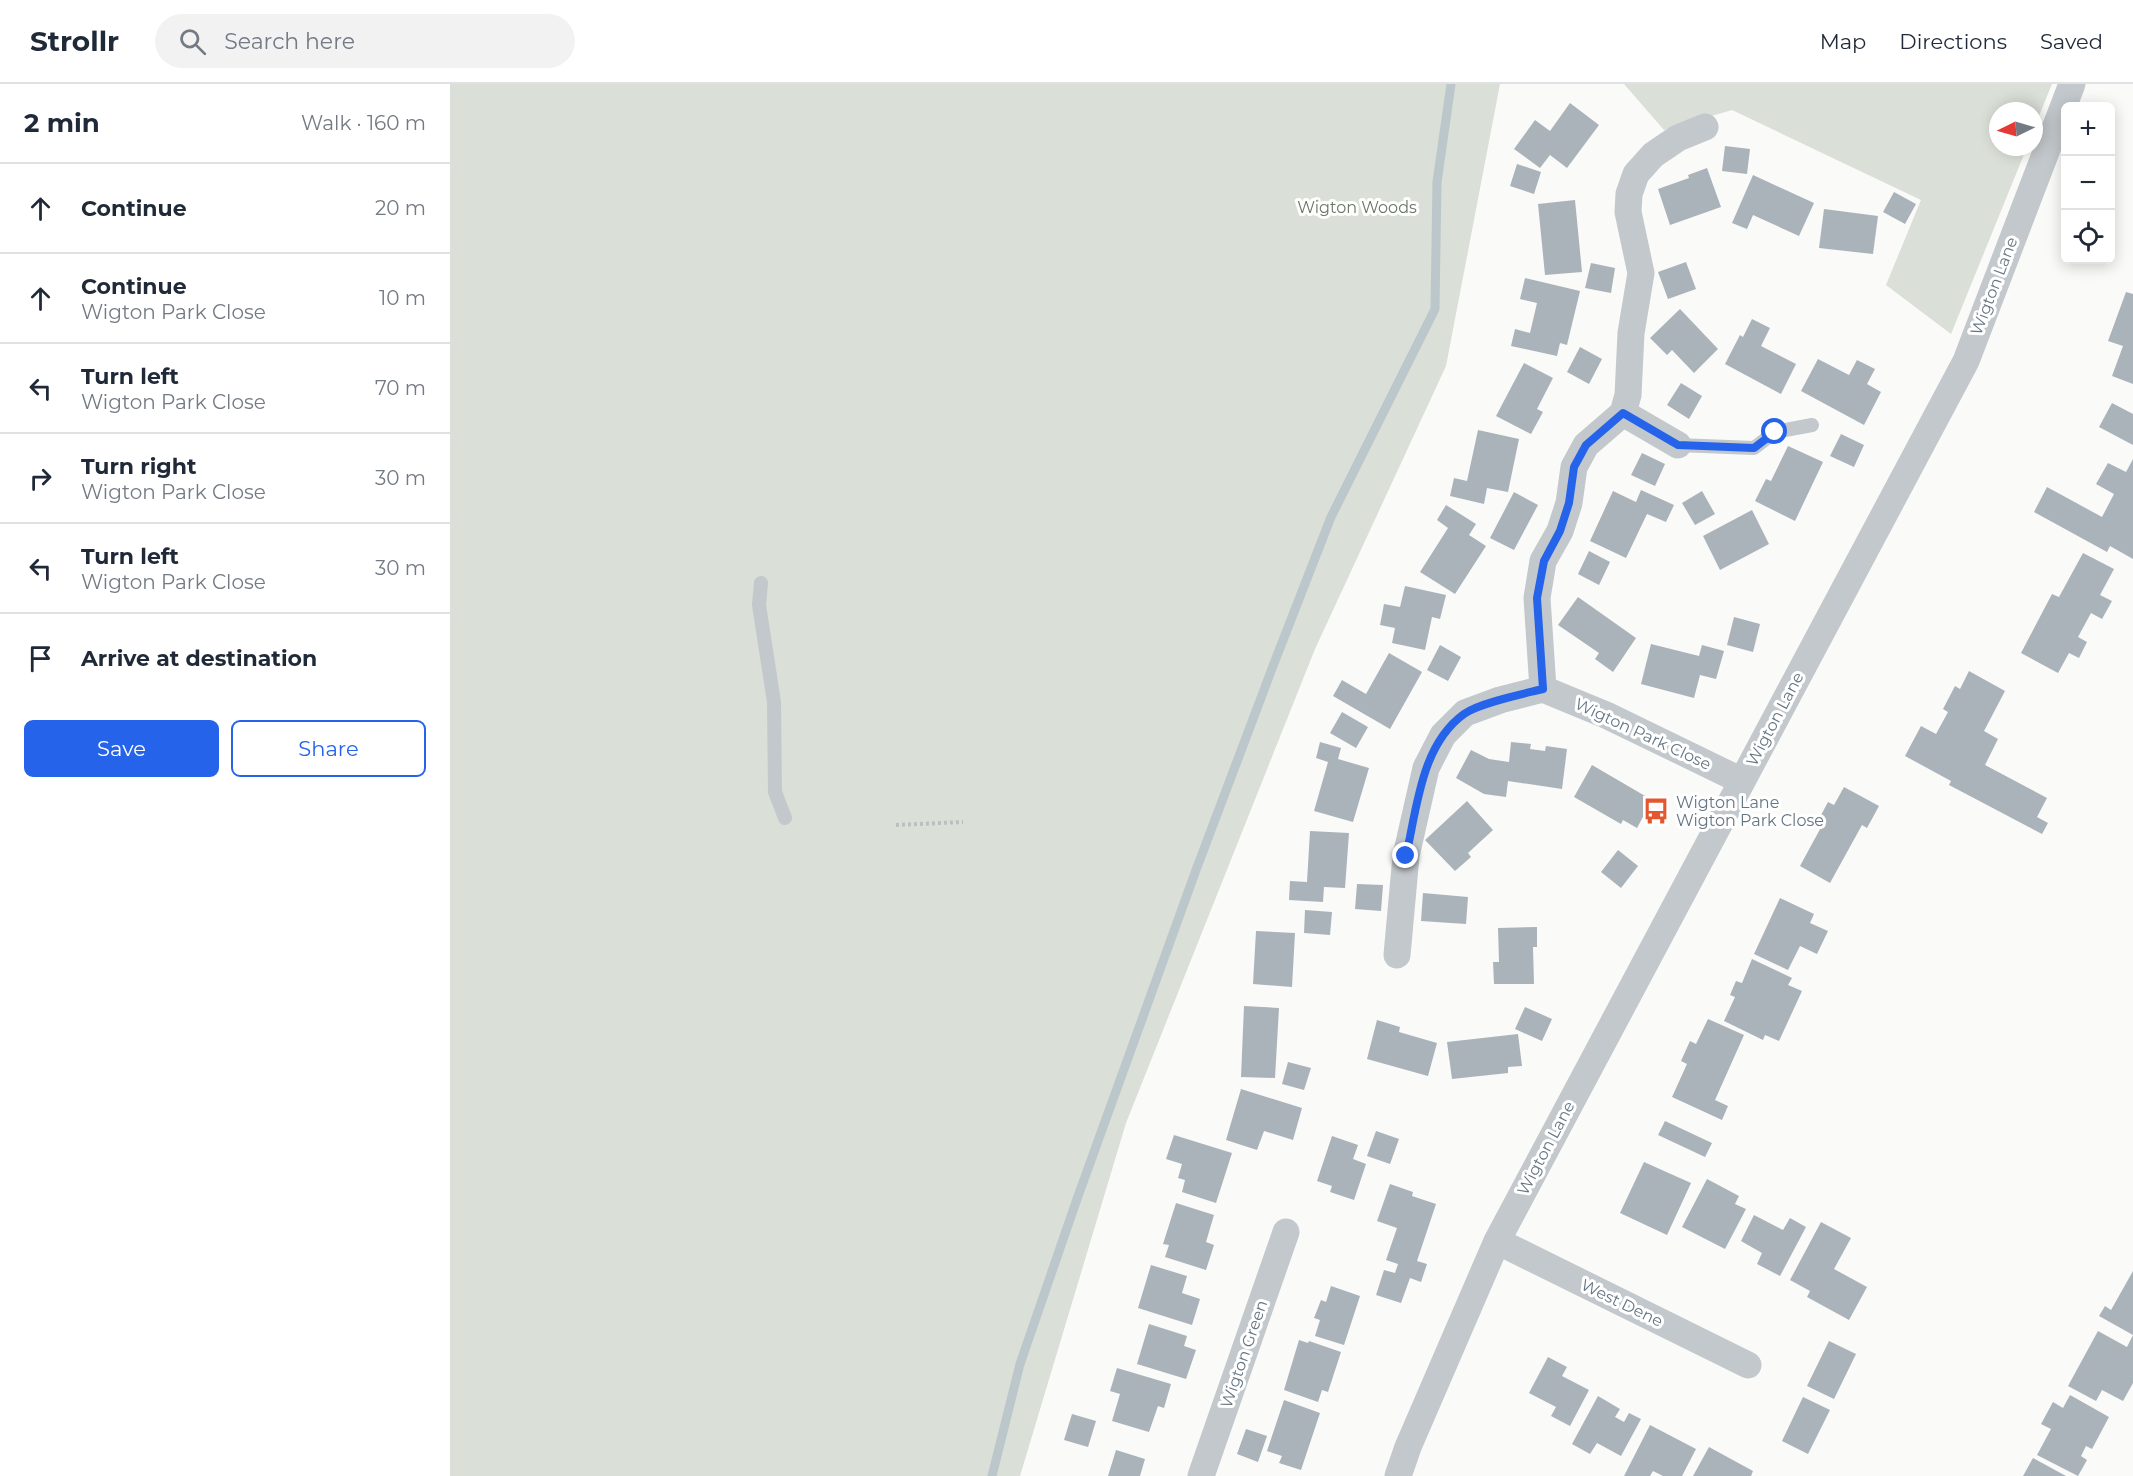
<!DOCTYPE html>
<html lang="en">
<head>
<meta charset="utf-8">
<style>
	body { margin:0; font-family:Montserrat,sans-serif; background:#f2f2f3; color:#1f2937 }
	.controls { position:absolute; right:18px; top:18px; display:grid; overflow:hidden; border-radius:9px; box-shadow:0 3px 15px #0003 }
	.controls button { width:54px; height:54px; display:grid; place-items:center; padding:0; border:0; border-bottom:2px solid #e0e1e3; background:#fff; color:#1f2937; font:30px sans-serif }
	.compass { position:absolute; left:1539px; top:18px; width:54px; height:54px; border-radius:50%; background:#fff; box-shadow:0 3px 15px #0003; rotate:265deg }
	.stop { position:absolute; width:18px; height:18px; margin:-14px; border:4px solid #2563eb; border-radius:50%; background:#fff }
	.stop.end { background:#2563eb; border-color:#fff; box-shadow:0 2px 6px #0008 }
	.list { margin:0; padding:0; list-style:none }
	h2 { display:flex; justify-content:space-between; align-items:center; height:78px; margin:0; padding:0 24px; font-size:26px }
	h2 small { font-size:20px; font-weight:400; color:#747a83 }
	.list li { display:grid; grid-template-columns:39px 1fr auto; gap:18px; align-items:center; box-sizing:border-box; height:90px; padding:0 24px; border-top:2px solid #e0e1e3 }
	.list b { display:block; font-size:22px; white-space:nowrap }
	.list p { margin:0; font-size:20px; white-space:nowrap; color:#747a83 }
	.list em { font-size:20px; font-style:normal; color:#747a83 }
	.actions { display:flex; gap:12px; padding:18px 24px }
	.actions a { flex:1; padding:14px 0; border:2px solid #2563eb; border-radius:9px; text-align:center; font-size:21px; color:#2563eb }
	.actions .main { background:#2563eb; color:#fff }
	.icon { flex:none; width:33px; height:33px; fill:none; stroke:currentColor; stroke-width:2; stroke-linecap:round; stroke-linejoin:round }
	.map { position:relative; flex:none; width:1683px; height:1392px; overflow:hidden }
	header { display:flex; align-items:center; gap:36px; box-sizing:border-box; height:84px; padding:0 30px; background:#fff; border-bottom:2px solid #e0e1e3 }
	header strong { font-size:28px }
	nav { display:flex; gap:33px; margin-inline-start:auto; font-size:21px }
	.search { width:420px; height:54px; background:#f2f2f3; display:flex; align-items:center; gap:15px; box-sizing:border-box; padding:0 21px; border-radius:33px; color:#747a83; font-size:22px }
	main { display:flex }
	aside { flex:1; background:#fff }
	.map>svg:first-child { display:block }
	.green { fill:#dadfd7 }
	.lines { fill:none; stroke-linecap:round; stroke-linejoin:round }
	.stream { stroke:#bbc7cb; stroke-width:9 }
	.building { fill:#aab3b9 }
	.path { stroke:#bbbfc2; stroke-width:4; stroke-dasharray:3 3; stroke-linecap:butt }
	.lane { stroke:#c3c8cc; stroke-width:14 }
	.street { stroke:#c3c8cc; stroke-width:27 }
	.route { stroke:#2563eb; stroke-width:8 }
	.labels { text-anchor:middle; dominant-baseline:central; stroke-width:6; stroke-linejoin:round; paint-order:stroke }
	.park-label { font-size:16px; fill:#687a64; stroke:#fff }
	.street-label { font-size:16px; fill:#657683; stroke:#fff }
	.poi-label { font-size:16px; fill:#657683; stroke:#fff; text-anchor:start }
</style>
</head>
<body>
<header>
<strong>Strollr</strong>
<div class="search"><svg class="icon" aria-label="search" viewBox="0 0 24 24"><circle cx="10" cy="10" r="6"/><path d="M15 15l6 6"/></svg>Search here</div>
<nav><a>Map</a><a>Directions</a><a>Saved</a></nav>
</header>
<main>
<aside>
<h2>2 min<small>Walk · 160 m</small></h2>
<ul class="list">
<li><svg class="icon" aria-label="ahead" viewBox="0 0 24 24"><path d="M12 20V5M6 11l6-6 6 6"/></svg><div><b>Continue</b></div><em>20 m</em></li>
<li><svg class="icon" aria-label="ahead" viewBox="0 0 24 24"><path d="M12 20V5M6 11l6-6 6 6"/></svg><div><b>Continue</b><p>Wigton Park Close</p></div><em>10 m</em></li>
<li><svg class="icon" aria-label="left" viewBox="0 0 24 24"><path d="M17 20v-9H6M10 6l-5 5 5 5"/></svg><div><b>Turn left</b><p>Wigton Park Close</p></div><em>70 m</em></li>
<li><svg class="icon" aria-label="right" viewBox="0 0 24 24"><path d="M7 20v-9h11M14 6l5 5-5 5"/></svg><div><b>Turn right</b><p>Wigton Park Close</p></div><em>30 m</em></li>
<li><svg class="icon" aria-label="left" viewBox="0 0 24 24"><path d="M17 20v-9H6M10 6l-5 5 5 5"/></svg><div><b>Turn left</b><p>Wigton Park Close</p></div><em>30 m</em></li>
<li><svg class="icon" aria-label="arrive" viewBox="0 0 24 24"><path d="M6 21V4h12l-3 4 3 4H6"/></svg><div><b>Arrive at destination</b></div></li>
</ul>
<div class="actions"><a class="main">Save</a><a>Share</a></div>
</aside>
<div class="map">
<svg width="1683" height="1392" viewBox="0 0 1683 1392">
	<rect width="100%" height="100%" fill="#fafaf8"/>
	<path class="green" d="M0,0H1050L996,282L865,565L676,1039L570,1392H0Z
		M1174,0H1602L1584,44V27H1548V63H1577L1501,250L1436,201L1471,116L1282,26L1214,46Z"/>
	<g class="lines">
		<path class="stream" d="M542,1392L570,1280L627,1115L746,786L823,582L881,433L985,225L987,98L1001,0"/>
	</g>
	<path class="building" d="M1120,19L1149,41L1117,84L1100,71L1090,84L1064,65L1085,36L1100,47Z
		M1275,62L1300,65L1297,90L1272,87Z
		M1067,80L1091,88L1084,110L1060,102Z
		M1257,84L1271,123L1220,141L1208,105L1239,94L1238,91Z
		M1303,91L1364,119L1349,152L1303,131L1297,145L1282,139Z
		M1444,108L1466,120L1455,140L1433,128Z
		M1125,116L1132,188L1095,191L1088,120Z
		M1374,125L1428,132L1423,170L1369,164Z
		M1236,178L1246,205L1218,215L1208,188Z
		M1141,179L1165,184L1161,209L1135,204Z
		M1075,194L1130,207L1117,261L1110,259L1107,272L1061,262L1065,245L1080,249L1087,219L1070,215Z
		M1676,208L1683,210V300L1662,292L1673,262L1658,257Z
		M1230,225L1268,265L1244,289L1222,266L1217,271L1200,254Z
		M1302,235L1320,244L1311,262L1346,280L1331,310L1275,280L1290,251L1293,253Z
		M1130,263L1152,275L1139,300L1117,288Z
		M1368,275L1399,291L1407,276L1425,285L1417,300L1431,308L1414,341L1351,307Z
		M1074,279L1103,294L1087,325L1093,328L1081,350L1046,332Z
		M1231,299L1252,312L1239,335L1217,321Z
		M1662,319L1683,330V361L1649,343Z
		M1028,346L1069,355L1058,408L1037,404L1034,420L1000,412L1004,394L1017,397Z
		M1391,350L1414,361L1404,383L1380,372Z
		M1338,362L1373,378L1345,437L1305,417L1316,395L1321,397Z
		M1192,369L1215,380L1205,402L1181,391Z
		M1683,375V475L1660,462L1657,468L1584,428L1597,403L1652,433L1664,410L1646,400L1658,379L1676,388Z
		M1191,406L1224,421L1216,438L1197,430L1176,474L1140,457L1163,407L1186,418Z
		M1252,407L1265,430L1245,441L1232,419Z
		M1064,408L1088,421L1064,466L1040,454Z
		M996,421L1026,440L1019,451L1036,462L1005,510L970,488L998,444L987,436Z
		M1302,426L1319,460L1270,486L1253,452Z
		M1139,467L1160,478L1149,501L1128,490Z
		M1633,469L1664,485L1650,511L1662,517L1652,535L1641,529L1628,553L1637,558L1629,574L1619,569L1608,589L1571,569L1602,510L1609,513Z
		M955,502L996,511L990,535L982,533L975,566L942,559L945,544L930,541L934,520L950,523Z
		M1128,513L1186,554L1163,588L1145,575L1149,569L1108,541Z
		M1284,533L1310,540L1303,568L1277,561Z
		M1201,560L1249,572L1252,561L1274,567L1266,595L1250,591L1244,614L1191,600Z
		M990,561L1011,573L998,597L977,586Z
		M939,569L972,588L940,645L883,612L892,596L916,610Z
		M1519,587L1555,607L1534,647L1548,655L1535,681L1597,714L1587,733L1598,739L1592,750L1499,701L1501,697L1455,672L1471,642L1486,650L1498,628L1493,625L1505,602L1510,605Z
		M892,628L918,643L906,664L880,649Z
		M870,658L891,664L888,675L919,684L903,738L864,727L878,678L866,674Z
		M1061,658L1081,660L1080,665L1095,667L1096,662L1117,665L1112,705L1058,697L1056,713L1034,710L1006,694L1021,666L1039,675L1059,678Z
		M1142,681L1202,716L1187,744L1173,736L1171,740L1124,713Z
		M1394,703L1429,722L1417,744L1412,741L1380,799L1350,782L1375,736L1370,733L1378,718L1384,721Z
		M1017,717L1043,746L1018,769L1021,773L1005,787L975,756Z
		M860,747L899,749L895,804L874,803L873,818L839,816L840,797L857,798Z
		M1168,766L1188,782L1171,804L1151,788Z
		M907,800L933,801L931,827L905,825Z
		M973,809L1018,813L1016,840L971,837Z
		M1330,814L1364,830L1360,839L1378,847L1367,870L1350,862L1338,886L1304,870Z
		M855,826L882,828L880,851L854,849Z
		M1087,843V863H1083L1084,900H1044L1043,878H1049L1048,844Z
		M806,847L845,849L842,903L803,900Z
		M1302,875L1342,894L1338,901L1352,907L1329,957L1315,951L1313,956L1274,937L1285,913L1280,911L1286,897L1292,899Z
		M794,922L829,924L825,994L791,993Z
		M1075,923L1102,935L1092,957L1065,945Z
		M1258,935L1294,951L1265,1016L1278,1022L1272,1036L1222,1013L1237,980L1231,977L1240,957L1246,960Z
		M927,936L950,943L949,948L987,959L978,992L917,975Z
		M1068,950L1072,982L1058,983V989L1002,995L997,958Z
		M838,978L861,984L854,1006L832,1000Z
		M791,1005L852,1024L843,1056L814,1047L807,1066L776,1056Z
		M1215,1037L1262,1059L1255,1073L1208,1051Z
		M926,1047L949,1055L940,1080L917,1072Z
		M724,1051L782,1069L766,1119L732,1108L735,1096L728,1094L732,1080L716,1075Z
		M882,1052L908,1061L903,1075L916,1080L904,1116L880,1108L882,1102L867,1097Z
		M1194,1078L1241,1099L1217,1151L1170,1129Z
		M1257,1095L1289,1112L1285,1120L1296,1125L1275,1165L1232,1143Z
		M940,1100L963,1108L962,1112L986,1120L967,1177L977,1180L971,1198L960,1194L951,1219L926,1211L934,1186L945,1189L948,1180L936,1176L947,1144L927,1137Z
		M726,1119L764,1131L756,1158L764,1161L756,1186L715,1173L719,1161L713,1160Z
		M1304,1131L1333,1146L1340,1134L1356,1143L1330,1192L1307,1180L1312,1169L1291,1157Z
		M1371,1138L1401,1154L1384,1185L1417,1203L1399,1236L1357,1213L1360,1207L1340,1196Z
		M701,1181L737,1192L732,1209L750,1215L742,1241L688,1224Z
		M1683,1187V1299L1673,1317L1652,1306L1646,1317L1618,1302L1648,1247L1677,1263L1683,1251L1649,1232L1655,1222L1661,1226Z
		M881,1202L910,1212L894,1261L865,1252L870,1236L864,1234L871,1216L876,1218Z
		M699,1240L737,1252L734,1262L746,1266L736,1295L687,1280Z
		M849,1256L858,1259L859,1257L891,1268L878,1308L872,1306L868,1318L834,1306Z
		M1379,1257L1406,1270L1384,1315L1357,1302Z
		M1098,1273L1117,1283L1112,1292L1139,1306L1120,1342L1101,1332L1106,1323L1079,1309Z
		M667,1284L721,1300L714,1324L708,1322L699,1348L662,1337L670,1310L660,1307Z
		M1620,1311L1659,1333L1642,1365L1636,1362L1631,1372L1637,1376L1628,1392L1587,1371L1601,1345L1591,1340L1603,1318L1613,1324Z
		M1148,1312L1170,1325L1165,1333L1174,1338L1179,1329L1191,1335L1171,1372L1147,1359L1140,1370L1122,1360Z
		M1353,1313L1380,1326L1358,1370L1332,1357Z
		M834,1316L870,1329L851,1386L829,1379L832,1372L817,1367Z
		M622,1330L646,1337L638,1363L614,1356Z
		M1200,1341L1246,1365L1232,1392H1213L1203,1387L1200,1392H1174Z
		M796,1345L817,1352L808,1378L787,1370Z
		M1259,1363L1303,1387L1301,1392H1243Z
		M666,1366L695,1375L690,1392H658Z
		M1583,1374L1616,1392H1573Z"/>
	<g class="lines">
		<path class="path" d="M446,741L513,738"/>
		<path class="lane" d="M1228,361L1304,364L1325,348L1362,341
			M311,499L309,521L324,618L325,708L335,734"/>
		<path class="street" d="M1173,329L1228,361
			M1093,605L1087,514L1093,477L1110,447L1119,419L1124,383L1136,361L1173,329L1178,311L1181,249L1191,189L1178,128L1179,110L1186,90L1203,71L1228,54L1255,43
			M947,871L956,772L976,684L993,651L1015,629L1050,616L1093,605L1156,631L1292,697
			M1047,1157L1298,1281
			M751,1392L836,1148
			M948,1392L958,1363L1047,1157L1516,277L1622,0"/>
	</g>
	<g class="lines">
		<path class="route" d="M956,772C967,724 971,661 1014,630C1029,619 1073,610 1093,605L1087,514L1094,477L1110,447L1119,419L1124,383L1136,361L1173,329L1228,361L1304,364L1325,348"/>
	</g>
	<defs>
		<g id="bus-bare" transform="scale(2.07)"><path d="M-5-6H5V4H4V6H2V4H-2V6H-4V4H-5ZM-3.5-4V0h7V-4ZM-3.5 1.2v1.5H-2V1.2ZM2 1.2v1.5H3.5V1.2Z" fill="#e4572e" stroke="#fff" stroke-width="2.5" paint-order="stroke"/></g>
	</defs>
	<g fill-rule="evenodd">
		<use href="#bus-bare" x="1206" y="727"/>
	</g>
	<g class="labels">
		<g class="park-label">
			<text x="907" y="123">Wigton Woods</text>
		</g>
		<g class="street-label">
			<text transform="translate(1544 202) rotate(-69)">Wigton Lane</text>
			<text transform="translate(1325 635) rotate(-62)">Wigton Lane</text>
			<text transform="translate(1193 650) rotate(25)">Wigton Park Close</text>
			<text transform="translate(1096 1064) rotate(-62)">Wigton Lane</text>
			<text transform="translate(1172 1219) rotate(26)">West Dene</text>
			<text transform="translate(794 1270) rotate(-71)">Wigton Green</text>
		</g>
		<g class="poi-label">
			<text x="1226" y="718">Wigton Lane<tspan x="1226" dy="18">Wigton Park Close</tspan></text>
		</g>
	</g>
</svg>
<div class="controls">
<button>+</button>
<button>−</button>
<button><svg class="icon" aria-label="locate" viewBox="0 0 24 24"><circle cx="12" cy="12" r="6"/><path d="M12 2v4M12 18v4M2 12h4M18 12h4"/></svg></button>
</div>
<svg class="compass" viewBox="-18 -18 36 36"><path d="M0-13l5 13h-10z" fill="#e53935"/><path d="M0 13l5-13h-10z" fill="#747a83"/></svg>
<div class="stop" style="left:1325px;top:348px"></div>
<div class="stop end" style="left:956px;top:772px"></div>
</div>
</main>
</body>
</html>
